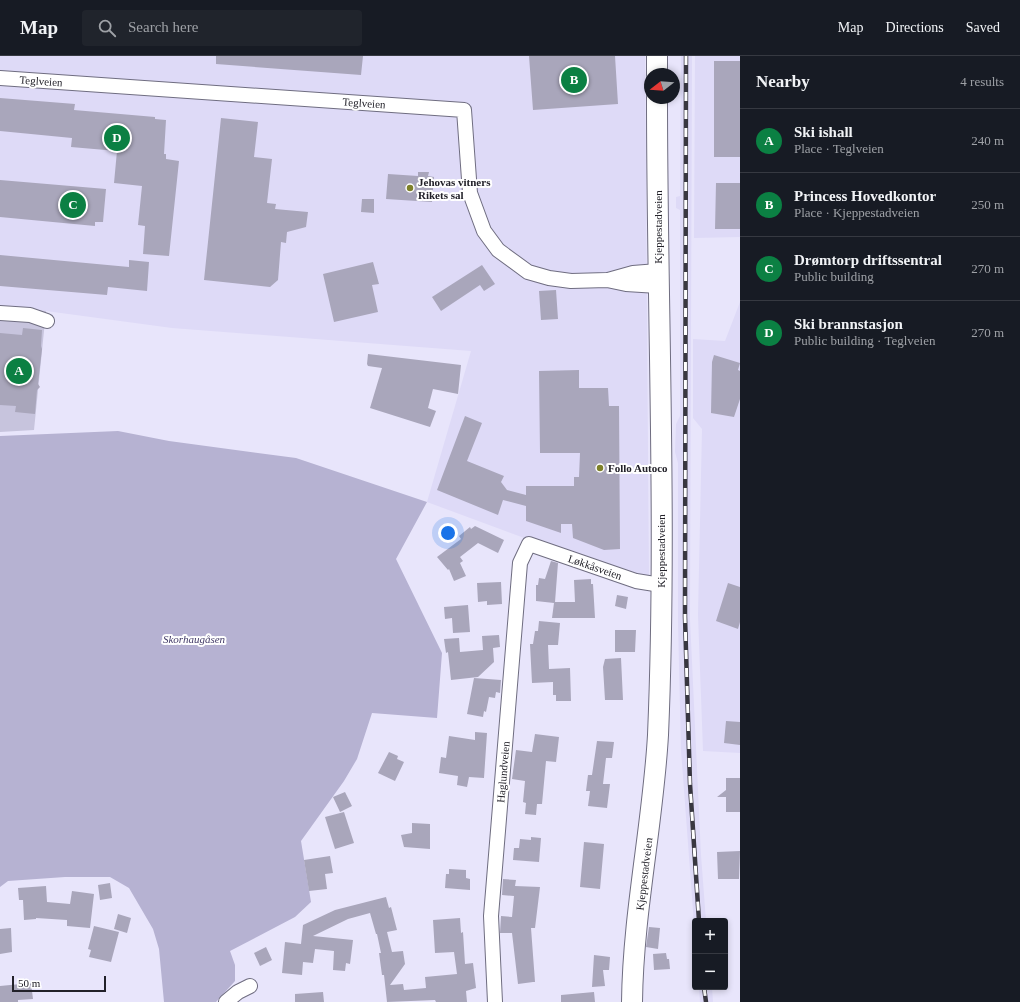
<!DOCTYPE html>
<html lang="en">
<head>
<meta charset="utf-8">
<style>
	body { margin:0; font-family:"Times New Roman",serif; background:#20242c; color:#f1f3f6 }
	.controls { position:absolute; right:12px; bottom:12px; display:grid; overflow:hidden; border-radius:4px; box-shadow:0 2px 6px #0003 }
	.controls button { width:36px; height:36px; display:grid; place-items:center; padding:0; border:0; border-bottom:1px solid #363941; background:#171b24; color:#f1f3f6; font:20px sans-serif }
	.compass { position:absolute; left:644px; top:12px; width:36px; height:36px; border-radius:50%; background:#171b24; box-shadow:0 2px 6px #0003; rotate:253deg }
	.scale { position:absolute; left:12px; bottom:10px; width:94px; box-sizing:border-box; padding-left:4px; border:2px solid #222129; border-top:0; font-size:11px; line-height:14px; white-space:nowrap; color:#222129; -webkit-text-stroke:3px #fff; paint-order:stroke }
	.you { position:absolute; left:448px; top:477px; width:14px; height:14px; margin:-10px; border:3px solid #fff; border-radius:50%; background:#1a73e8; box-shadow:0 0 0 6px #1a73e833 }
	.badge { display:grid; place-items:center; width:26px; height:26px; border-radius:50%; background:#0b8043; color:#fff; font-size:13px; font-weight:700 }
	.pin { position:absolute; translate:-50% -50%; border:2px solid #fff; box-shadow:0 1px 4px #0006 }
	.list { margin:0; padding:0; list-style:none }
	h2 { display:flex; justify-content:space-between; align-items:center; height:52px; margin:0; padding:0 16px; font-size:17px }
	h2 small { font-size:13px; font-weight:400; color:#9ea1a6 }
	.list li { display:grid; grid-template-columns:26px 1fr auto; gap:12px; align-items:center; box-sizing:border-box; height:64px; padding:0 16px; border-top:1px solid #363941 }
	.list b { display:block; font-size:15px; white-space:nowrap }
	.list p { margin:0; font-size:13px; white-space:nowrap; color:#9ea1a6 }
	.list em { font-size:13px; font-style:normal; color:#9ea1a6 }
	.icon { flex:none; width:22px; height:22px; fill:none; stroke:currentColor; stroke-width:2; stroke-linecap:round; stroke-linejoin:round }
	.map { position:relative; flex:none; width:740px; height:946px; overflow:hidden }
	header { display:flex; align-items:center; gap:24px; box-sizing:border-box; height:56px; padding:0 20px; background:#171b24; border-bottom:1px solid #363941 }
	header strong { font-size:19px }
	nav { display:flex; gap:22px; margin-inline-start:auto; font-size:14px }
	.search { width:280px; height:36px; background:#20242c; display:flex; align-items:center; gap:10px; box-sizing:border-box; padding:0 14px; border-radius:4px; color:#9ea1a6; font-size:15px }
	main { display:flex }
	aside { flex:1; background:#171b24 }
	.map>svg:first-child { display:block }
	.built { fill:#dedaf7 }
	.green { fill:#c7c4dd }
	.forest { fill:#b6b2d2 }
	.building { fill:#a9a6bb }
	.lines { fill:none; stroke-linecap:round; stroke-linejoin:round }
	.minor-casing { stroke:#6f6d80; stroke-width:16 }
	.secondary-casing { stroke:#6f6d80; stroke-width:22 }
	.minor { stroke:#fff; stroke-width:14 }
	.secondary { stroke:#fff; stroke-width:20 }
	.rail-casing { stroke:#383740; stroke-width:4.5 }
	.rail { stroke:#fff; stroke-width:3; stroke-dasharray:9; stroke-linecap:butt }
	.poi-dot { fill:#7e812a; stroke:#fff; stroke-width:1.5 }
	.labels { text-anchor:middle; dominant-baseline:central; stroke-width:4; stroke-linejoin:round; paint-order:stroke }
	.street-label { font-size:11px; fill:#222129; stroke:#fff }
	.poi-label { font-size:11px; font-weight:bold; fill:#222129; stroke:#fff; text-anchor:start }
	.park-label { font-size:11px; font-style:italic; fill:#423a67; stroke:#fff }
</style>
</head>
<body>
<header>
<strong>Map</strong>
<div class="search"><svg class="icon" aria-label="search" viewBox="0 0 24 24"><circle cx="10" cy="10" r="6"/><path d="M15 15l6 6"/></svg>Search here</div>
<nav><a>Map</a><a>Directions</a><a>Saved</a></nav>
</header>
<main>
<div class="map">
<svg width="740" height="946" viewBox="0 0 740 946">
	<rect width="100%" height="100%" fill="#e8e5fb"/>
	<path class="built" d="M0,0H645L649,521L527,483L427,446L471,295L172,272L46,255L0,250Z
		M681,0H692L690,563L701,799L706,865H695V881L681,694L678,566V407L675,396L676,368L680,360V154L676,152V141L680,140Z
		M695,0H740V181L694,182Z
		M740,246V697L703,695L698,559L702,373L693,362V283L725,285Z
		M699,931H712L713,946H700Z"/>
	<path class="green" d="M0,250L46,255L34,374L0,376Z"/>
	<path class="forest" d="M118,375L169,385L296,402L427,446L396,503L442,597L437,662L372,657L357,703L344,725L301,785L311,846L295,861L230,895L235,909V925L216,946H164L159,893L153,873L129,832L110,821H65L8,825L0,831V380Z"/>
	<path class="building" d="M216,0H363L361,19L216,8Z
		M529,0H615L618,48L533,54Z
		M714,5H740V101H714Z
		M0,42L75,48L74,54L155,61V63L166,64L164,98H166V103L179,105L169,200L143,198L145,170L138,169L142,130L114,127L117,95L71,91L72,82L0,75Z
		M221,62L258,66L254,101L272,103L267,147L276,148L275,153L308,156L306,171L287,176L286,187L281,186L278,224L270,231L204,224Z
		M418,116H429L428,120L434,121L432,146L386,143L388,118L418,120Z
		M0,124L106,133L103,166H95V170L0,161Z
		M716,127H740V173H715Z
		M362,143H374V157L361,156Z
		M0,199L129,211V204L149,206L147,235L108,231L107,239L0,230Z
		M373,206L379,228L372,229L378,256L334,266L323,218Z
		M482,209L495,228L484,235L480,229L441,255L432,241Z
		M556,234L558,263L541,264L539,235Z
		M23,272L42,274L41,290L42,293L38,328L40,331L37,334L35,358L15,356L16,350L0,349V277L22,279Z
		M368,298L461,309L458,338L433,333L428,352L436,355L430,371L370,352L382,312L368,310L367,308Z
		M714,299L740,307L738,314L740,315V343L734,361L711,357L712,306Z
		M579,314V332H608L609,350H619L620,493L604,494L573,482L572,468H561V477L526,465V450L503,444L498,459L437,434L465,360L482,367L467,405L504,420L501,426L507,434L526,439V430H574V421H579L580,397H540L539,315Z
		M475,470L504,484L498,497L478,487L460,501L463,505L460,507L466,520L454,525L449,513L448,514L437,501L461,483L459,480L470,471L471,473Z
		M551,505L558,507L555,546H575L574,524L591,523V528H593L595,562H552L554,547L536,545V529H538L539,522L545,523Z
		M501,526L502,548L487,549V545L478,546L477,527Z
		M728,527L740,531V566L738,573L716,565Z
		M617,539L628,541L626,553L615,550Z
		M468,549L470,576L453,577L452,562L445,563L444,551Z
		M539,565L560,567L558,589H548L549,613L570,612L571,645H556V639H553V626L532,627L530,588H533L535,575H538Z
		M615,574H636L635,596H615Z
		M499,579L500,591L493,592L494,606L478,621L451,624L448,596L446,597L444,583L459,582L460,596L483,594L482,580Z
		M621,602L623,644H605L603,611L605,603Z
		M474,622L501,624L500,637L496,636L495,642L489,641L486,656L484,655L483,661L467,658Z
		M726,665L740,666V689L724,687Z
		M475,676L487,677L484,722L469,721L467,731L457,729L458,720L439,717L441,701L446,702L449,680L475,684Z
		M535,678L559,681L556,706L546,705L542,748H537L536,759L525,758L526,747L523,746L525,725L512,723L516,694L532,696Z
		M597,685L614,686L612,702H606L603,728H610L607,752L588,750L590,735H586L588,719H592Z
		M389,696L398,700L397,703L404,706L395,725L378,717Z
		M726,722H740V756H726V741H717L726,734Z
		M345,736L352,750L340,756L333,741Z
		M344,756L354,787L335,793L325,761Z
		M412,767L430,768V793L404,791L401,779L412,777Z
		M531,781L541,782L539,806L513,804L514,792H519L520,783L531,784Z
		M584,786L604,788L600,833L580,831Z
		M740,795L739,823H718L717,796Z
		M330,800L333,817L325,818L327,833L309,835L304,804Z
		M449,813L466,814V822L470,823V834L445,832L446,818H449Z
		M503,823L516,824L515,830L540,831L535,872H531L535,926H533L518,928L512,877H500L501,860L512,861L514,840L502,839Z
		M110,827L112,842L100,844L98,829Z
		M46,830L47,846L70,848L72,835L94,838L90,872L67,870V864L36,862V863L24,864L23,844H19L18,832Z
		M386,841L389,852L391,851L397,874L387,876L392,896L403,895L405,908L390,929L403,928L404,934L426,932L425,921L457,918L454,896L435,897L433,864L460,862L461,877L463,876L465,908L473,907L476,932L466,935L467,946H436L435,944L387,946L384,919H382L379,897H381L377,878H376L370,857L348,863L313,880L353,884L350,908L346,907L345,915L333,914L334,895L315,893L313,907L303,906L302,919L282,917L285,886L301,888L303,869L335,854Z
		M118,858L131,862L127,877L114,873Z
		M94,870L119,876L111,906L89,901L91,894L88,893Z
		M649,871L660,872L658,893L646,891Z
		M11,872L12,896L0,898V873Z
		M266,891L272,904L260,910L254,897Z
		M666,897L667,903H669L670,913L654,914L653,898Z
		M594,899L610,901L609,914H603L605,930L592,931Z
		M31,927L33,943L18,944V946H0V930Z
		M323,936L324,946H295V938Z
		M594,936L595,946H561V939Z"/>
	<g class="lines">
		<g class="minor-casing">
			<path id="minor" d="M0,22L464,54L470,137L484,175L498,194L528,216L549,222L571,225L607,224L626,228L658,230
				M608,224L633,217L658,215
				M0,257L30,259L47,265
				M226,946L238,936L250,930
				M495,946L491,860L520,507L529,488L636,525L661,529"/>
		</g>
		<g class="secondary-casing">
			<path id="secondary" d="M657,0V18
				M632,946C633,857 653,768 658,679C667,467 657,254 657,42"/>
		</g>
		<use href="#minor" class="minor"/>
		<use href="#secondary" class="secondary"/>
		<g class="rail-casing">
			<path id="rail" d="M686,0L685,561L690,728L699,865
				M704,931L706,946"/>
		</g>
		<use href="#rail" class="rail"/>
	</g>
	<g class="poi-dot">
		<circle cx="410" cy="132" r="4"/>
		<circle cx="600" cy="412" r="4"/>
	</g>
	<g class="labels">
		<g class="street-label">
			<text transform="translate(41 25) rotate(4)">Teglveien</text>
			<text transform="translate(364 47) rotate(4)">Teglveien</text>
			<text transform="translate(658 171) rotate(-90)">Kjeppestadveien</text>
			<text transform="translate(661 495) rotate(-90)">Kjeppestadveien</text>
			<text transform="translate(595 511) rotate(19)">Løkkåsveien</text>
			<text transform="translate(503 716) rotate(-85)">Haglundveien</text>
			<text transform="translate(644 818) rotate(-83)">Kjeppestadveien</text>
		</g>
		<g class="poi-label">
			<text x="418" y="126">Jehovas vitners<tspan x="418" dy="13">Rikets sal</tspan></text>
			<text x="608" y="412">Follo Autoco</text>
		</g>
		<g class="park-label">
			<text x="194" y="583">Skorhaugåsen</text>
		</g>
	</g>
</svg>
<div class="controls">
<button>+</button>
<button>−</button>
</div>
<svg class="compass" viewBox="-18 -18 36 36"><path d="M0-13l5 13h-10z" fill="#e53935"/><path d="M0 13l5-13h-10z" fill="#9ea1a6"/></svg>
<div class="scale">50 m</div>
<div class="you"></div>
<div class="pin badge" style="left:19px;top:315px">A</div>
<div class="pin badge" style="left:574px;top:24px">B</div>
<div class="pin badge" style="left:73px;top:149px">C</div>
<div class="pin badge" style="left:117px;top:82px">D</div>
</div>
<aside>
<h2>Nearby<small>4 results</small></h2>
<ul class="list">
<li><span class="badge">A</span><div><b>Ski ishall</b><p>Place · Teglveien</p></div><em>240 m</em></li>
<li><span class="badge">B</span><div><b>Princess Hovedkontor</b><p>Place · Kjeppestadveien</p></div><em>250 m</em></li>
<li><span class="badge">C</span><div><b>Drømtorp driftssentral</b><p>Public building</p></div><em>270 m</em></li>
<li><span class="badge">D</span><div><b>Ski brannstasjon</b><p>Public building · Teglveien</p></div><em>270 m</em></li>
</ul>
</aside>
</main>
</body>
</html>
